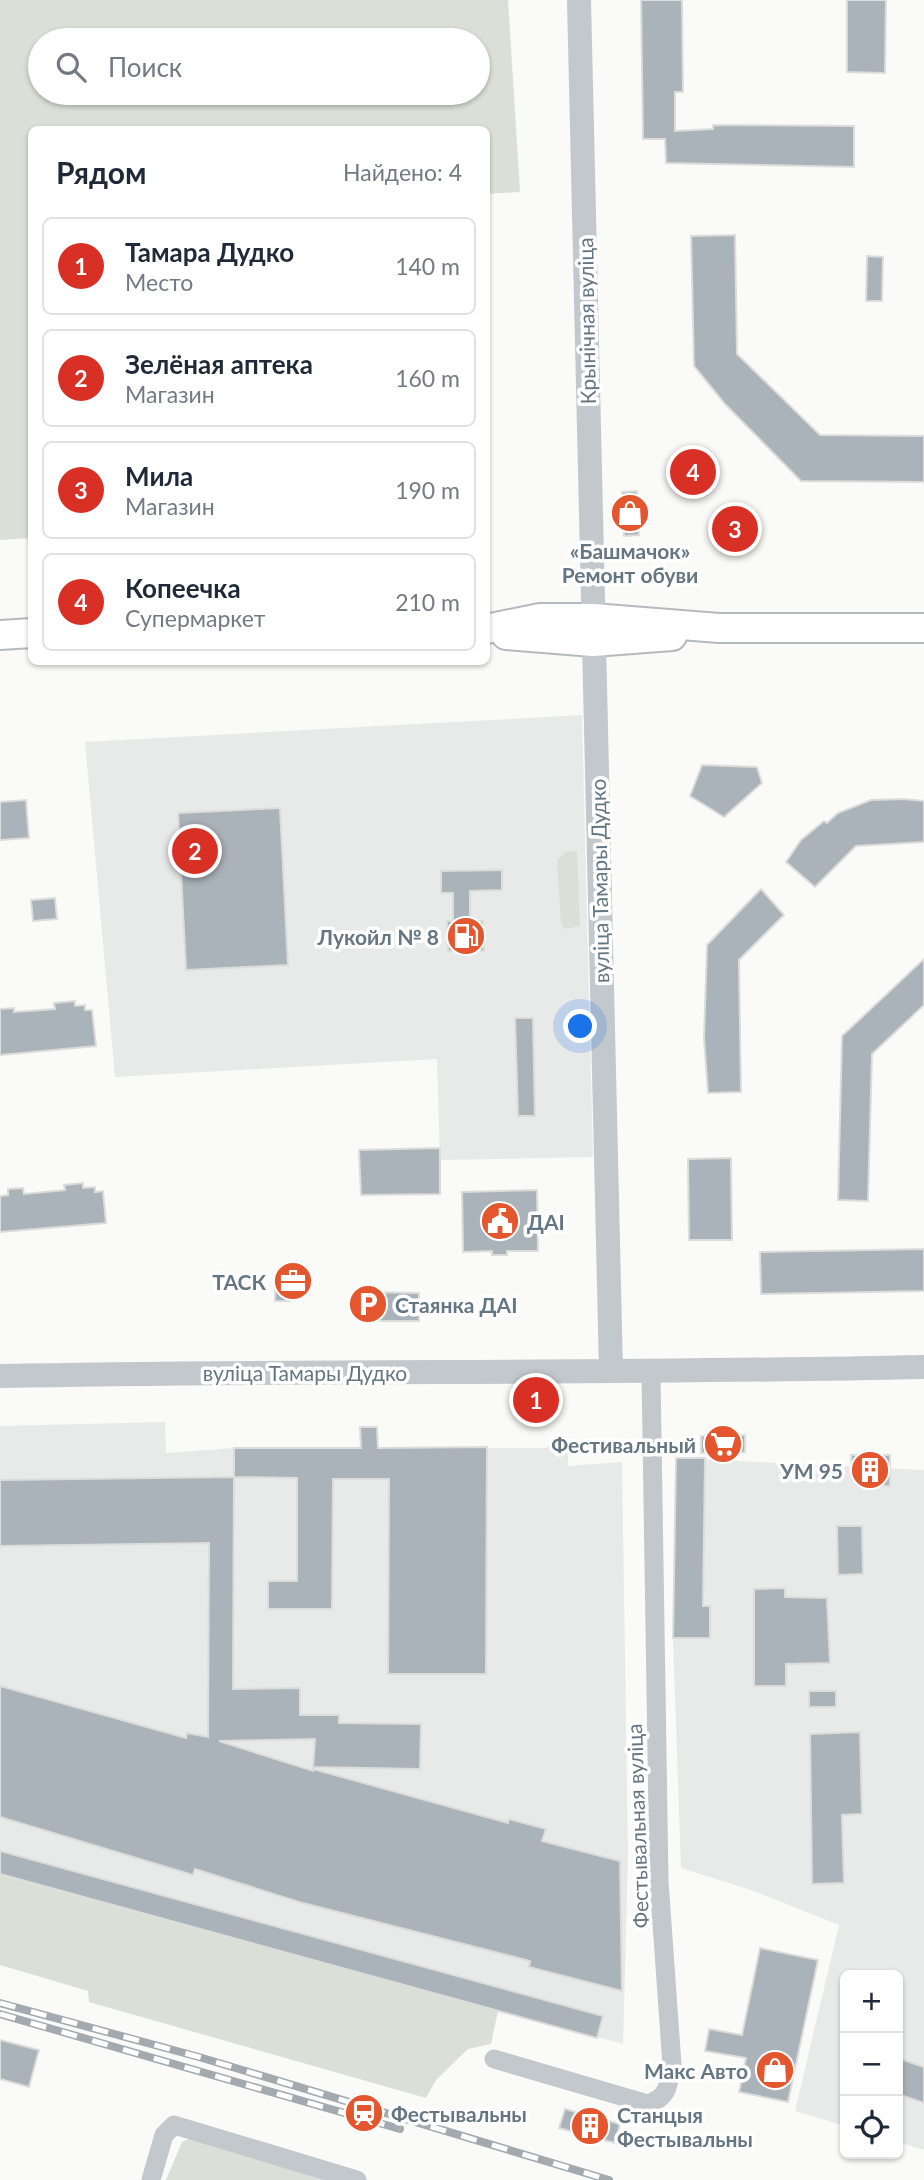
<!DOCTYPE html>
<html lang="ru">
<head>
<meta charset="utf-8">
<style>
	body { margin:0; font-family:Lato,sans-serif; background:#f2f2f3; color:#1f2937 }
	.controls { position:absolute; right:21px; bottom:21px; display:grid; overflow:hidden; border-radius:10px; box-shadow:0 2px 5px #0004 }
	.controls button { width:63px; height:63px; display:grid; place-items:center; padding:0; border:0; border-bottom:2px solid #e0e1e3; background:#fff; color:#1f2937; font:35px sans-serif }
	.you { position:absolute; left:581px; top:1027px; width:24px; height:24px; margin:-18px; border:5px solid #fff; border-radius:50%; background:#1a73e8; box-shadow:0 0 0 10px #1a73e833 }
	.badge { display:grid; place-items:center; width:46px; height:46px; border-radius:50%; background:#d93025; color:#fff; font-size:23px; font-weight:700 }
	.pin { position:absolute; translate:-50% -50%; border:4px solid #fff; box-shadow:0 2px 7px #0006 }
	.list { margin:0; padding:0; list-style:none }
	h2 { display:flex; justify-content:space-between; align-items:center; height:91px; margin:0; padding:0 28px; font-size:30px }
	h2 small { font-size:23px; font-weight:400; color:#747a83 }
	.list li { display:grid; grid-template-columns:46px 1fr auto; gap:21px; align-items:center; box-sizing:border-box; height:98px; margin:0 14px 14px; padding:0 14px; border:2px solid #e0e1e3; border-radius:10px }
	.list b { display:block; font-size:26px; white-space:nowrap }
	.list p { margin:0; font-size:23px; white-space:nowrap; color:#747a83 }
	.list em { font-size:23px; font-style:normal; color:#747a83 }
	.icon { flex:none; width:38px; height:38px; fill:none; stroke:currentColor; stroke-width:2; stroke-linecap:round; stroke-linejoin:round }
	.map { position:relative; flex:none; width:924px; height:2180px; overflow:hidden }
	.search { position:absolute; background:#fff; box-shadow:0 2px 5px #0004; left:28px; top:28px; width:462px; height:77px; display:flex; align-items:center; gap:18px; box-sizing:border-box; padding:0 24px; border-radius:38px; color:#747a83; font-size:26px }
	.panel { position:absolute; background:#fff; box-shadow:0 2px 5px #0004; left:28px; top:126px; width:462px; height:539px; border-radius:10px }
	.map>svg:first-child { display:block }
	.built { fill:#e8e9e9 }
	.green { fill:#dadfd7; fill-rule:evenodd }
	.building { fill:#aab3b9; stroke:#dcdcda; stroke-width:2 }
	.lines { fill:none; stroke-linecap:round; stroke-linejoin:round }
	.secondary-casing { stroke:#b3babf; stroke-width:32 }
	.minor { stroke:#c3c8cc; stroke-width:19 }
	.tertiary { stroke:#c3c8cc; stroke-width:24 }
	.secondary { stroke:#fff; stroke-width:28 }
	.rail-casing { stroke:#a2aab0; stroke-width:8 }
	.rail { stroke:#fff; stroke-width:5; stroke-dasharray:16; stroke-linecap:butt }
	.labels { text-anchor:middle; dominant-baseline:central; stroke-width:7; stroke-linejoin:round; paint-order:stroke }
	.street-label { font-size:21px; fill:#657683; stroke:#fff }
	.poi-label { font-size:21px; font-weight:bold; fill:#657683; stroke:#fff; text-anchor:end }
</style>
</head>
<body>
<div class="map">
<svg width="924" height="2180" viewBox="0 0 924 2180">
	<rect width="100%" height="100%" fill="#fafaf8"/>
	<path class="built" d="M582,715L593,1157L440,1160L437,1059L115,1077L85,742Z
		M165,1422L166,1453L234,1448H547L548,1444L568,1442V1466L622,1462L628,1857L623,2044L0,1874V1426Z
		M676,1458L924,1470V2150L898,2142V1975H845V2126L795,2111L839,1925L754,1891L681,1868L673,1638Z"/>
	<path class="green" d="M0,0H508L520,192L487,194L486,130H32L31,538L0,540ZM478,40V93H40V40Z
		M577,851L580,926L565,929L561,923L557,860L565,852Z
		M0,1875L498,2011L491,2044L468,2049L436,2080L426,2098L89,2002L88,1991L0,1965Z
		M195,2136L324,2180H166L182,2142Z"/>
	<path class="building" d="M641,0H682L683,92H675V131L713,129V125L854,126V167L666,163L665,139H643Z
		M847,0H886L885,73L847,72Z
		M735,235L737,354L820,435L924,436V482L801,481L725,404L694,366L691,236Z
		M867,256L883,257L882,301H866Z
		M637,491L639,535L624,536L622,492Z
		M702,765L757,767L762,783L724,817L690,796Z
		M904,799L924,801V842L856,846L815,887L786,862L801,840L824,821L827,823L838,813L871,800Z
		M26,800L29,838L0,840V802Z
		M280,808L288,965L186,970L178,813Z
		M502,870V890L470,891V921H483L484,951H448L447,921H453V893H441V871Z
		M761,889L784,915L739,960L741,1092L708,1093L704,1038L707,945Z
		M55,898L57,919L33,921L31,900Z
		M924,959V1005L872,1054L868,1201L838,1200L842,1036Z
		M75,1001V1006L85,1005V1010H92L96,1046L0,1055V1009L14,1008V1012L55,1009L54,1003Z
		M515,1018H533L535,1116H518Z
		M440,1148V1194L361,1195L359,1150Z
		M731,1158L732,1240H689L688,1159Z
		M83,1183V1188L95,1187V1192L103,1191L106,1223L0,1232V1196L8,1195V1189L23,1188L24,1194L65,1190L64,1185Z
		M537,1190L538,1251H507V1255H492V1251L463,1252L462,1192Z
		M924,1249V1291L761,1294L760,1252Z
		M275,1286H290V1301H275Z
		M362,1292L419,1293V1321H362Z
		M360,1427H377L378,1448L487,1447L486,1674H388L389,1479H333L332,1609H268V1581H297V1478L234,1477V1448H361Z
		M745,1435V1452L701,1453V1436Z
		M851,1455H890V1486H873V1471H852Z
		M676,1458H705L703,1606H710V1638H673Z
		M234,1477L233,1689L300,1688V1715H339V1723L421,1724L420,1769L313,1767L315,1739L219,1741L313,1771V1769L508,1823L509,1819L546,1829L542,1841L620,1861L622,1991L529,1967L530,1961L299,1902L195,1869L193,1875L0,1817V1686L186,1738L187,1733L208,1737L209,1543L0,1546V1480Z
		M837,1526H862L863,1574L838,1575Z
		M785,1588V1597L827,1598L830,1663L786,1664V1686H754V1589Z
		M809,1691H836V1707H809Z
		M860,1732L862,1814L842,1815L844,1883L812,1884L810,1734Z
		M0,1851L603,2016L597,2038L0,1874Z
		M760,1948L818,1960L788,2102L739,2092L746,2058L705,2051L709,2029L742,2035Z
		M0,2040L39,2050L29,2087L0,2079Z
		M898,2058L924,2067V2103L898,2094Z
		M565,2109L620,2124L615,2143L559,2128Z"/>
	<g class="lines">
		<g class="secondary-casing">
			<path id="secondary" d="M486,629L540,618H593L719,628H924
				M0,635L32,633
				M506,635L593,642L672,636"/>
		</g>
		<path class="minor" d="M494,2059L648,2104C669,2097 668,2085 672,2065L659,1881L651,1373
			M151,2180L164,2135L174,2125L357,2180"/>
		<path class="tertiary" d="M579,0L611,1371
			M0,1376C308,1370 616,1374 924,1367"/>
		<use href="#secondary" class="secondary"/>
		<g class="rail-casing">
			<path id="rail" d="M0,2003L199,2057L609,2180
				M0,2014L400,2129"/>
		</g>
		<use href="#rail" class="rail"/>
	</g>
	<defs>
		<g id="shop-disc" transform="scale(2.0125)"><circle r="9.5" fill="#e4572e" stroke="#fff"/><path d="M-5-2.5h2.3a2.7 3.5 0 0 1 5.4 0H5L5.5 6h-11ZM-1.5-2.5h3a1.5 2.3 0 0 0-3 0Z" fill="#fff"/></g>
		<g id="fuel-disc" transform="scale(2.0125)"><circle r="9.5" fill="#e4572e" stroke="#fff"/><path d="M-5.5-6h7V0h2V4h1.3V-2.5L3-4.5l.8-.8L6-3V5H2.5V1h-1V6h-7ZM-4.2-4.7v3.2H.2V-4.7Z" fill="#fff"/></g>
		<g id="civic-disc" transform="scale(2.0125)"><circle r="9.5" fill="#e4572e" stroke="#fff"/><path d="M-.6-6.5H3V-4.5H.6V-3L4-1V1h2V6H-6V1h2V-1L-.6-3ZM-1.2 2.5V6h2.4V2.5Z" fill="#fff"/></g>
		<g id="office-disc" transform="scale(2.0125)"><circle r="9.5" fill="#e4572e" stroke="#fff"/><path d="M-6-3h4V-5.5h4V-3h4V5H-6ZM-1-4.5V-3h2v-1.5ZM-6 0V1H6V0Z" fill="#fff"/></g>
		<g id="parking-disc" transform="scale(2.0125)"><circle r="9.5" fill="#e4572e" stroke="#fff"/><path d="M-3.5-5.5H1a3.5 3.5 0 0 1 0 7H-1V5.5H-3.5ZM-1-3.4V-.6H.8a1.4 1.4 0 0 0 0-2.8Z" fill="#fff"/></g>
		<g id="supermarket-disc" transform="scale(2.0125)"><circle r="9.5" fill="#e4572e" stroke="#fff"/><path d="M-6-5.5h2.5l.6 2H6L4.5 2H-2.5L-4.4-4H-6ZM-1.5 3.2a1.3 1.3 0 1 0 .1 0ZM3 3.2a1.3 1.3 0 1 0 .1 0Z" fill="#fff"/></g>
		<g id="building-disc" transform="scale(2.0125)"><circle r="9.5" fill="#e4572e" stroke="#fff"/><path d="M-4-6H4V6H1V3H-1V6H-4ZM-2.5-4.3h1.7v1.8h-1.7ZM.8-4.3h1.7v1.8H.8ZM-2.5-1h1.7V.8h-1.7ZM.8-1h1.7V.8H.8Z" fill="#fff"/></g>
		<g id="station-disc" transform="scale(2.0125)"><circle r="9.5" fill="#e4572e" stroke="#fff"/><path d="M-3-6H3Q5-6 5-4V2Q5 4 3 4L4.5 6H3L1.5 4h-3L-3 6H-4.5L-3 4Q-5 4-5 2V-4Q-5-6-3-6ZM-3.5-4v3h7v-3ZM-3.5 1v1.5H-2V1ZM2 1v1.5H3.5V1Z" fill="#fff"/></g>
	</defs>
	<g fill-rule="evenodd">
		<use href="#shop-disc" x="630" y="513"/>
		<use href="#fuel-disc" x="466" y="936"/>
		<use href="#civic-disc" x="500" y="1221"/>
		<use href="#office-disc" x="293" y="1281"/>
		<use href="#parking-disc" x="368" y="1304"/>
		<use href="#supermarket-disc" x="723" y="1444"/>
		<use href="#building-disc" x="870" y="1470"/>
		<use href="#shop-disc" x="775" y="2070"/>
		<use href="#station-disc" x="364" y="2113"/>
		<use href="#building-disc" x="590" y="2126"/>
	</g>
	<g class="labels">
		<g class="street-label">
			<text transform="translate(586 321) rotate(-91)">Крынічная вуліца</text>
			<text transform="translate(599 881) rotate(-91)">вуліца Тамары Дудко</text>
			<text x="305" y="1372">вуліца Тамары Дудко</text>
			<text transform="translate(637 1826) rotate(-92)">Фестывальная вуліца</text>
		</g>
		<g class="poi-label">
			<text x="630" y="550" text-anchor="middle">«Башмачок»<tspan x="630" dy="24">Ремонт обуви</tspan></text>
			<text x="439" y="936">Лукойл № 8</text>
			<text x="527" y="1221" text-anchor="start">ДАІ</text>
			<text x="266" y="1281">ТАСК</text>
			<text x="395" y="1304" text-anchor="start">Стаянка ДАІ</text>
			<text x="696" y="1444">Фестивальный</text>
			<text x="843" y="1470">УМ 95</text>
			<text x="748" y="2070">Макс Авто</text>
			<text x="391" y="2113" text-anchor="start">Фестывальны</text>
			<text x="617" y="2114" text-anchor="start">Станцыя<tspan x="617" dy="24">Фестывальны</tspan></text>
		</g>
	</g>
</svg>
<div class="controls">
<button>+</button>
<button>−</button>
<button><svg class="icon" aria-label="locate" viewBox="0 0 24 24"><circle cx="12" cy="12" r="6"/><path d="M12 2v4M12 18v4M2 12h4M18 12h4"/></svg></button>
</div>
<div class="you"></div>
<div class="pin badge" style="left:536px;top:1400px">1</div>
<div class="pin badge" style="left:195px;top:851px">2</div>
<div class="pin badge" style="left:735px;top:529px">3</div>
<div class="pin badge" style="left:693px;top:472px">4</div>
<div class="search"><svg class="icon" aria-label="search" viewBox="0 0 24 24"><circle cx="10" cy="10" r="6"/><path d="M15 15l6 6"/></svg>Поиск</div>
<section class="panel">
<h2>Рядом<small>Найдено: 4</small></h2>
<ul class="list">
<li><span class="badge">1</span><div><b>Тамара Дудко</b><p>Место</p></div><em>140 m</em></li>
<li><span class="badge">2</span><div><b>Зелёная аптека</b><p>Магазин</p></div><em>160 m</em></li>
<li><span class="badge">3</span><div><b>Мила</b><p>Магазин</p></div><em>190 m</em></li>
<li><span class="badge">4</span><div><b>Копеечка</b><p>Супермаркет</p></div><em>210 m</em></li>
</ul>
</section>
</div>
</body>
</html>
